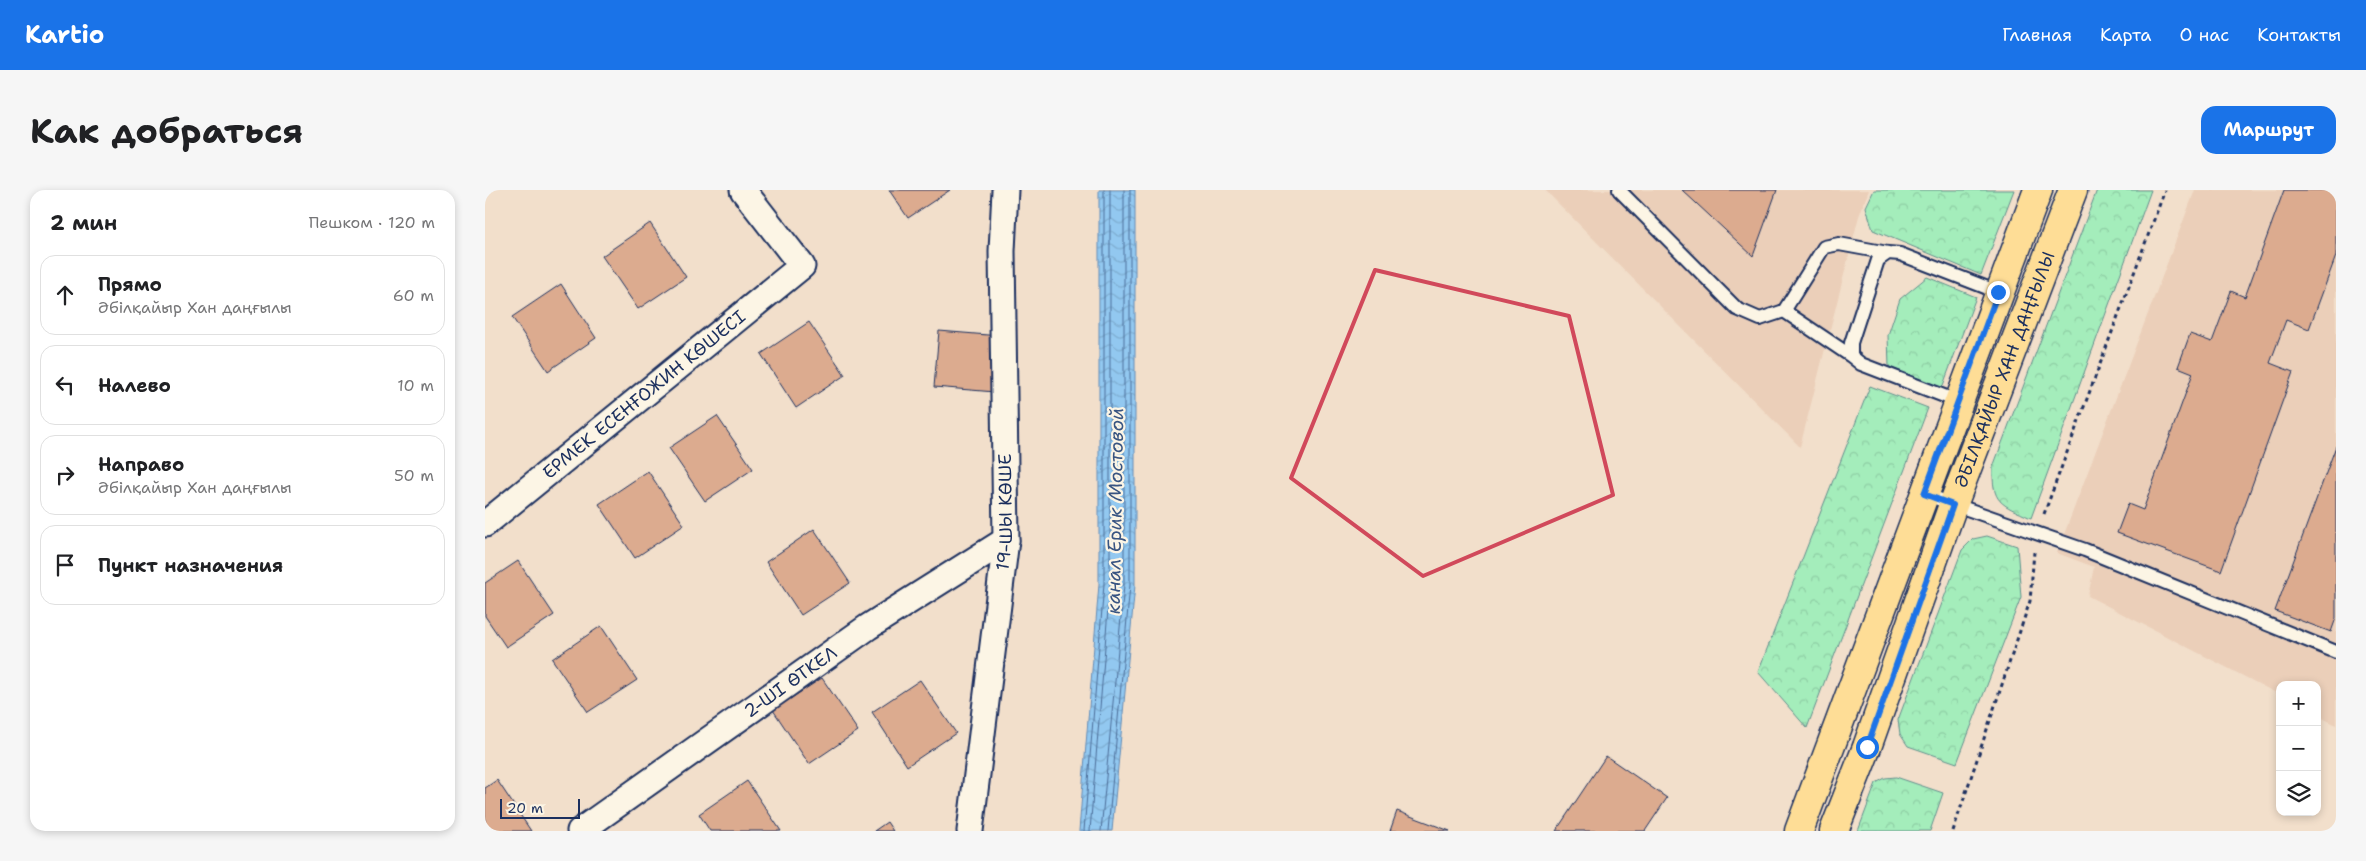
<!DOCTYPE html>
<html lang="ru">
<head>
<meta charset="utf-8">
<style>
	body { margin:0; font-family:"Shantell Sans",sans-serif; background:#f6f6f6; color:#202124 }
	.controls { position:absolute; right:15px; bottom:15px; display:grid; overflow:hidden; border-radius:10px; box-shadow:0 2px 8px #0003 }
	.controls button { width:45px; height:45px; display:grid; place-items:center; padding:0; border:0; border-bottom:1px solid #e0e0e0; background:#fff; color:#202124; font:25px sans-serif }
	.scale { position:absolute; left:15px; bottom:12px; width:80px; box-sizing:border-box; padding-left:5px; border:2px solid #1b2f5e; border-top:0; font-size:14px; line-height:18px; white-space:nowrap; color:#1b2f5e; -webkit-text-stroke:4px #fcf5e5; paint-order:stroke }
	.stop { position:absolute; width:15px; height:15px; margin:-11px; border:4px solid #1a73e8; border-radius:50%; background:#fff }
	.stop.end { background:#1a73e8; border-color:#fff; box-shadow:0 1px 5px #0008 }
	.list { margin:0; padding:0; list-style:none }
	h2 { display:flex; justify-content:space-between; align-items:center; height:65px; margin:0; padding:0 20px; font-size:21px }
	h2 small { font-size:16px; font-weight:400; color:#757577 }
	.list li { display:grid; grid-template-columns:32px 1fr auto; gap:15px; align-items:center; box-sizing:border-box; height:80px; margin:0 10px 10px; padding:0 10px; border:1px solid #e0e0e0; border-radius:15px }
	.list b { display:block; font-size:19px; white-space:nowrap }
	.list p { margin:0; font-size:16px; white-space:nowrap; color:#757577 }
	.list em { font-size:16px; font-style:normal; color:#757577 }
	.icon { flex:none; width:28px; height:28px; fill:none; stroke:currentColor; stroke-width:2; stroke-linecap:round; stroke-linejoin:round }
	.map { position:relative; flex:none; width:1851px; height:641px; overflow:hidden; border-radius:15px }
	header { display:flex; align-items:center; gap:30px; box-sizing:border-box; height:70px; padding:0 25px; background:#1a73e8; color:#fff }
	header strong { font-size:24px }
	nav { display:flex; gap:28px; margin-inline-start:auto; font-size:18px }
	.intro { display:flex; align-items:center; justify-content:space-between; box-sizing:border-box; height:120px; padding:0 30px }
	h1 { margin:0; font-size:35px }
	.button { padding:12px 22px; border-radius:15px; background:#1a73e8; color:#fff; font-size:18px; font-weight:700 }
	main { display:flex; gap:30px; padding:0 30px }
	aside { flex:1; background:#fff; border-radius:15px; box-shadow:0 2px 8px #0003 }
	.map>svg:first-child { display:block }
	.built { fill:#ebcfb9 }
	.forest { fill:url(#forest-crowns); stroke:#608e8c }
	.water { fill:url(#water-waves); stroke:#628bb6 }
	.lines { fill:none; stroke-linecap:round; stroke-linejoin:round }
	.shore { stroke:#4b6c98; stroke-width:1 }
	.building { fill:#dcab8f; stroke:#1b2f5e }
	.lane-casing { stroke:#1b2f5e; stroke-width:16 }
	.street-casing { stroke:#1b2f5e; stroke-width:29 }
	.primary-casing { stroke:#1b2f5e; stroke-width:31 }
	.path { stroke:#1b2f5e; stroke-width:3; stroke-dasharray:4 4; stroke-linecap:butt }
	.lane { stroke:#fcf5e5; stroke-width:12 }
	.street { stroke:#fcf5e5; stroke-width:25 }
	.primary { stroke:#fedd96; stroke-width:28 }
	.route { stroke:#1a73e8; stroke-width:6 }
	.marked { fill:none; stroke:#d1495b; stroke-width:4; stroke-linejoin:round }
	.labels { text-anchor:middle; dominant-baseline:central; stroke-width:4.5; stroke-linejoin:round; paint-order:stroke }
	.street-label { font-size:18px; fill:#1b2f5e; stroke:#fcf5e5 }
	.water-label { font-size:19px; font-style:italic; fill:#395582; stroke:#fcf5e5 }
</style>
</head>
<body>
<header>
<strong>Kartio</strong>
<nav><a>Главная</a><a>Карта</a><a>О нас</a><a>Контакты</a></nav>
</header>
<div class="intro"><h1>Как добраться</h1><a class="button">Маршрут</a></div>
<main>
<aside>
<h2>2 мин<small>Пешком · 120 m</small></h2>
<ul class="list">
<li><svg class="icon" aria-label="ahead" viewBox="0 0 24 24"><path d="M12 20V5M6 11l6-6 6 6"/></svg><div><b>Прямо</b><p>Әбілқайыр Хан даңғылы</p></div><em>60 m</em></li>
<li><svg class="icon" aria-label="left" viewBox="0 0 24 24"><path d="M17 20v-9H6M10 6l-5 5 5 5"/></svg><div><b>Налево</b></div><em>10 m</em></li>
<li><svg class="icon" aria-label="right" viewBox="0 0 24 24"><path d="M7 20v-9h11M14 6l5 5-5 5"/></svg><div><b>Направо</b><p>Әбілқайыр Хан даңғылы</p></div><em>50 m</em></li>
<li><svg class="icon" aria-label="arrive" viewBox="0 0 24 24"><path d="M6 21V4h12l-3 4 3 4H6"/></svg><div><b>Пункт назначения</b></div></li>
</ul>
</aside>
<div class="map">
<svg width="1851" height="641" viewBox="0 0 1851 641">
	<defs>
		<pattern id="forest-crowns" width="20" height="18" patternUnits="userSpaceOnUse" patternTransform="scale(1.25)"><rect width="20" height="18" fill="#a4edbb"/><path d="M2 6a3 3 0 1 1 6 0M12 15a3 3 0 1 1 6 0" fill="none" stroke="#8dcca3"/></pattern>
		<pattern id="water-waves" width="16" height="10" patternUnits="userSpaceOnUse" patternTransform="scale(1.25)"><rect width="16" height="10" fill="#92c8f0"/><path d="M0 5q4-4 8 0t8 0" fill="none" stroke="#7dacd0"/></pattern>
	</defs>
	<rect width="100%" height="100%" fill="#f2dfcb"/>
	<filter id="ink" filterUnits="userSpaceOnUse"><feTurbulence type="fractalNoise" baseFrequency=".02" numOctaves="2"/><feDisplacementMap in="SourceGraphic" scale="10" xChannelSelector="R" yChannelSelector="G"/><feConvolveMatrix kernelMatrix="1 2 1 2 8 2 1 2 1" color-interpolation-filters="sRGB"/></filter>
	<g filter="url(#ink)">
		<path class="built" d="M1060,0H1384L1374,26L1315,257Z
			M1710,0H1851V535L1832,525V495H1795V505L1603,406L1609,377L1572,363Z"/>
		<path class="forest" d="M1389,0H1529L1496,85L1388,40L1381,17Z
			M1612,0H1666L1546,328C1515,314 1507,313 1508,277Z
			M1442,87L1491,107L1457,198L1404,177L1403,145L1415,109Z
			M1385,196L1443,218L1322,538L1273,482Z
			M1502,346L1532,356L1536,407L1472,573L1423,556L1415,544L1413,530L1477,360L1488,349Z
			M1411,587L1458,603L1445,641H1373L1391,593L1400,588Z"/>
		<path class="water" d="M614,0H650V395L627,641H594L614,394Z"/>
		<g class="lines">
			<path class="shore" d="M599,641L619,394V0
				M605,641L625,395V0
				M616,641L639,395V0
				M623,641L645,395V0"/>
		</g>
		<path class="building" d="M404,0H465L423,28Z
			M1197,0H1292L1268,66Z
			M1799,0H1851V66L1824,139L1801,130L1785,173L1808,182L1736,381L1632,343L1643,314L1658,320L1708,183L1693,177L1705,144L1727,152L1746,101L1760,107Z
			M165,33L201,87L153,119L117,66Z
			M76,94L111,148L63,181L27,127Z
			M324,132L360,185L311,218L276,164Z
			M454,141L515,146L510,202L449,197Z
			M232,226L268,279L220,311L184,258Z
			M1851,256V428L1846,442L1790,421Z
			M163,281L199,335L150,368L114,314Z
			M329,339L365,393L316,425L281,372Z
			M33,371L69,425L21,457L0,426V393Z
			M116,436L152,490L103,522L67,469Z
			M337,488L373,541L324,574L288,520Z
			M435,490L471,543L422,576L387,522Z
			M1121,566L1182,608L1160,641H1071Z
			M12,590L46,641H0V598Z
			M262,591L296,641H225L214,624Z
			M912,621L965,641H905Z
			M402,632L408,641H389Z"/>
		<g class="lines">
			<g class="lane-casing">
				<path id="lane" d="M1134,0L1252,119L1275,129L1299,121L1339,57L1354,54L1403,63
					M1299,121L1366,166
					M1472,211L1376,174L1366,166V153L1393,70L1403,63L1415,64L1513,102
					M1439,304L1600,360L1851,462"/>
			</g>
			<g class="street-casing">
				<g id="street">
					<path id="s1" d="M0,334L317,76L258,0"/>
					<path id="s2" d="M95,641L383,437L521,350"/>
					<path id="s3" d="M485,641L521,350L517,61L520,0"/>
				</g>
			</g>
			<g class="primary-casing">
				<g id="primary">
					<path d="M1314,641L1553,0"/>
					<path id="s4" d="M1349,641L1382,557L1468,315L1588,0"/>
				</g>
			</g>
			<path class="path" d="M1559,324L1680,0
				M1468,641L1545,411L1549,362"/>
			<use href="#lane" class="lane"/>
			<use href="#street" class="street"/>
			<use href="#primary" class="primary"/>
		</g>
	</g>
	<g class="lines" filter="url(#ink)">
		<path class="route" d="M1382,557L1468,315L1439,304L1513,102"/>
	</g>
	<path class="marked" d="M890,80L1084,126L1128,305L938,386L806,288Z"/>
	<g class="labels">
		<g class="street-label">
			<text stroke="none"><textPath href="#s4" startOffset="492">ӘБІЛҚАЙЫР ХАН ДАҢҒЫЛЫ</textPath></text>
			<text stroke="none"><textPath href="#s1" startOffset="205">ЕРМЕК ЕСЕНҒОЖИН КӨШЕСІ</textPath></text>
			<text stroke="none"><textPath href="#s3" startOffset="321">19-ШЫ КӨШЕ</textPath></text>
			<text stroke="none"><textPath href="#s2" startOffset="258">2-ШI ӨТКЕЛ</textPath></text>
		</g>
		<g class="water-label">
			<text transform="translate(630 321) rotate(-89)">канал Ерик Мостовой</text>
		</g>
	</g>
</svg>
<div class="controls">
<button>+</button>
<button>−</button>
<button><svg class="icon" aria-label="layers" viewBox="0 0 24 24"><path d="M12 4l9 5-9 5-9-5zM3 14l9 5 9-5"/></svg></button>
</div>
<div class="scale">20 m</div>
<div class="stop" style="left:1382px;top:557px"></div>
<div class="stop end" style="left:1513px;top:102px"></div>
</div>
</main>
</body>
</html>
